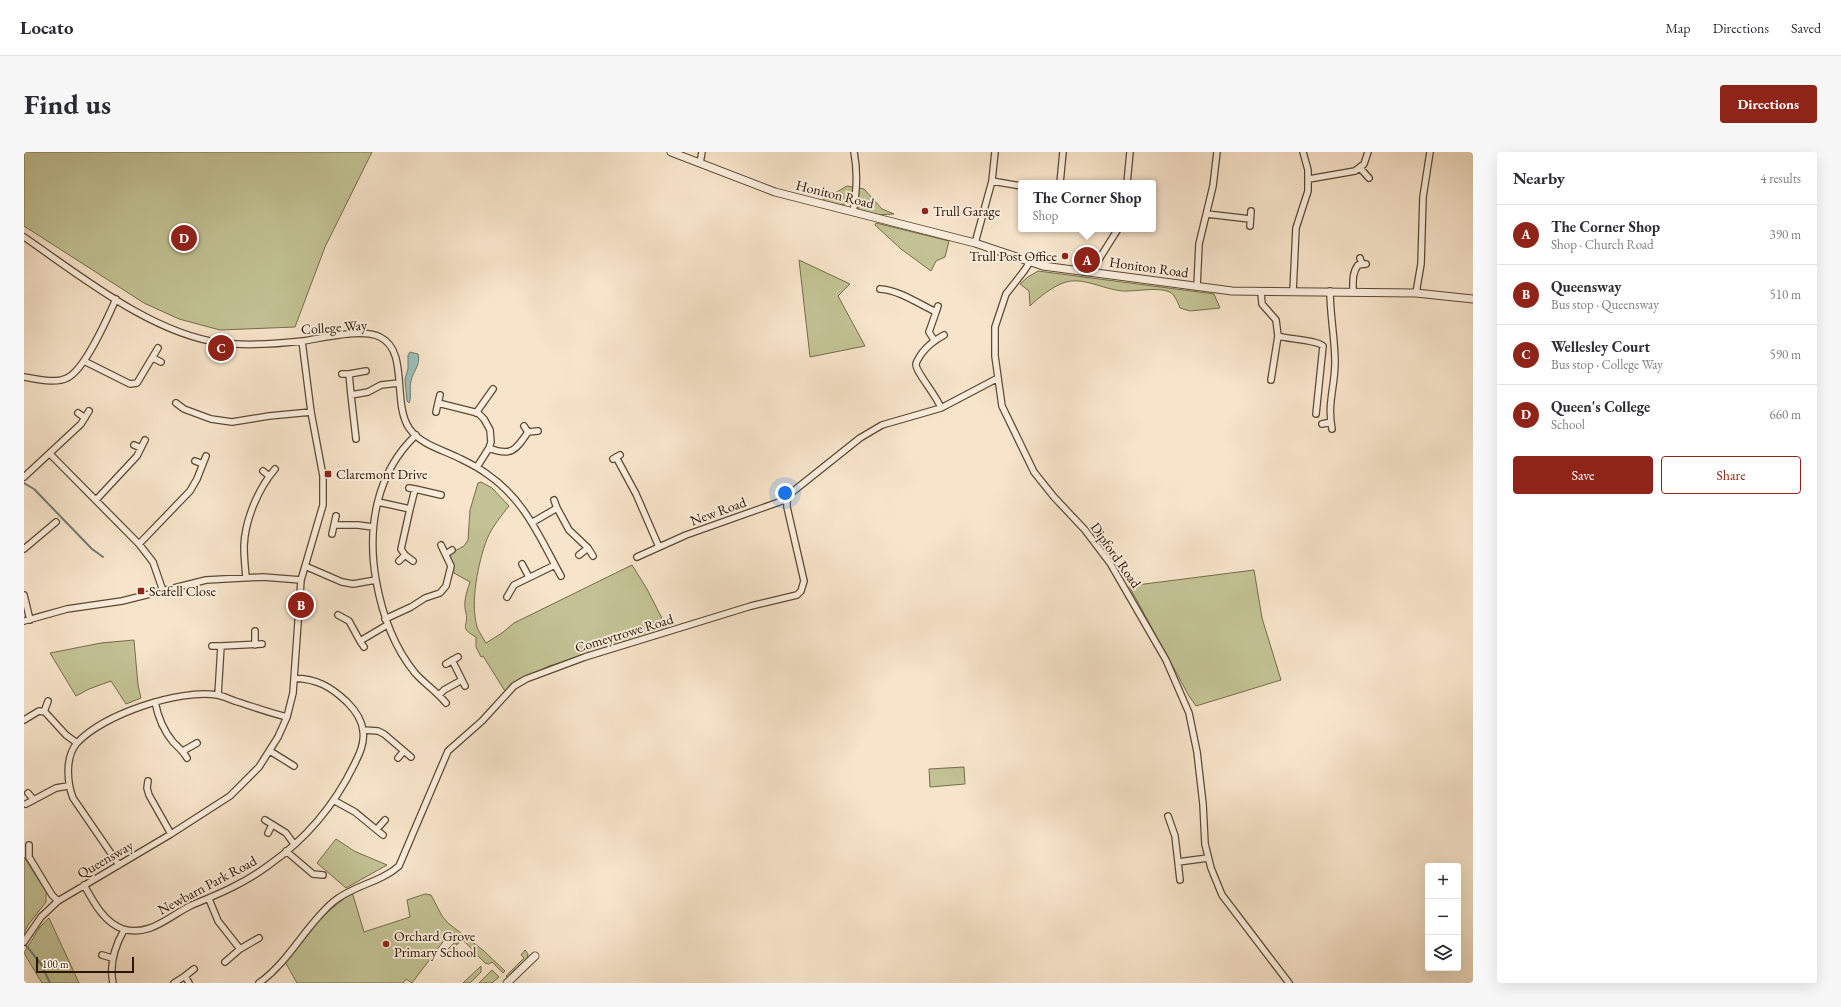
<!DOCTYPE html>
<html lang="en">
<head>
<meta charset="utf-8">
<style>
	body { margin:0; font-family:"EB Garamond",serif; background:#f7f7f7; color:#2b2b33 }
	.controls { position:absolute; right:12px; bottom:12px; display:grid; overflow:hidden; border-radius:4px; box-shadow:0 4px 16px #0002 }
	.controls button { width:36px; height:36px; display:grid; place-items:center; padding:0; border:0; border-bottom:1px solid #e1e1e2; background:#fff; color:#2b2b33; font:20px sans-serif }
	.scale { position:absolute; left:12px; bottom:10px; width:98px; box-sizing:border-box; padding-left:4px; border:2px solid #291500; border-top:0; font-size:11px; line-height:14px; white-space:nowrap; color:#291500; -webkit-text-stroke:3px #faeddd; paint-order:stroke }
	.you { position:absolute; left:761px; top:341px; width:14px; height:14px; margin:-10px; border:3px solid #fff; border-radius:50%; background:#1a73e8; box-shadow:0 0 0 6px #1a73e833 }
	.badge { display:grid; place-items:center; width:26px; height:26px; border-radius:50%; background:#8f2418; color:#fff; font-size:13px; font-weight:700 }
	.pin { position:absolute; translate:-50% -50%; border:2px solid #fff; box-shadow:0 1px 4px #0006 }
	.popup { position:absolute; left:994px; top:28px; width:138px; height:52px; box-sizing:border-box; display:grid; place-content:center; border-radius:4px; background:#fff; filter:drop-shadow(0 1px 3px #0005); font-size:13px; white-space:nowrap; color:#7c7c81 }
	.popup b { font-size:15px; color:#2b2b33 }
	.popup::after { content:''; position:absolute; left:50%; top:100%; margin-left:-8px; border:8px solid transparent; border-top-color:#fff }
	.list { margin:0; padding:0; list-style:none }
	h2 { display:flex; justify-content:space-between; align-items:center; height:52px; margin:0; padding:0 16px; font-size:17px }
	h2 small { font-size:13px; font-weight:400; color:#7c7c81 }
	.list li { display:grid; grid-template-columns:26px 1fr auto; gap:12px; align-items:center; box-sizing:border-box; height:60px; padding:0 16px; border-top:1px solid #e1e1e2 }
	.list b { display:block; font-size:15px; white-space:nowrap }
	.list p { margin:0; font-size:13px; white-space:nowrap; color:#7c7c81 }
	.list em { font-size:13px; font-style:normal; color:#7c7c81 }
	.actions { display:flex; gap:8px; padding:12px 16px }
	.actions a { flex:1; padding:9px 0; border:1px solid #8f2418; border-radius:4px; text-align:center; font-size:14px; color:#8f2418 }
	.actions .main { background:#8f2418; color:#fff }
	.icon { flex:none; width:22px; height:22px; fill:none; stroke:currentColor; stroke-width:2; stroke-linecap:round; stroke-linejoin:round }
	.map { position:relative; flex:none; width:1449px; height:831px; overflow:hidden; border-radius:4px }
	header { display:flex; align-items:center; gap:24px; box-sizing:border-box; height:56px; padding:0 20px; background:#fff; border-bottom:1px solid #e1e1e2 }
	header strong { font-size:19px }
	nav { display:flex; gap:22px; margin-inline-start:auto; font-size:14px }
	.intro { display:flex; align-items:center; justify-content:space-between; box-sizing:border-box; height:96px; padding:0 24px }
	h1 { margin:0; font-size:28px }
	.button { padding:10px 18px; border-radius:4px; background:#8f2418; color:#fff; font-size:14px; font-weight:700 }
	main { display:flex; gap:24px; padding:0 24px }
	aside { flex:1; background:#fff; border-radius:4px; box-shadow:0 4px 16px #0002 }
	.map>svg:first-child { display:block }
	.green { fill:#c2c294; stroke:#766c4a }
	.water { fill:#9dbeb8; stroke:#6f7a6e }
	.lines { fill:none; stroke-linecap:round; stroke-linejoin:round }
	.stream { stroke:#6f7a6e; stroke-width:2 }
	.minor-casing { stroke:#5c4932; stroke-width:8 }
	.tertiary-casing { stroke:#5c4932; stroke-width:9 }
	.minor { stroke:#faeddd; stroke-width:5.5 }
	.tertiary { stroke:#faeddd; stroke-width:7 }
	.poi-dot { fill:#8f2418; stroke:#faeddd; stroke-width:1.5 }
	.labels { text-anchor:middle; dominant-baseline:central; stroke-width:4; stroke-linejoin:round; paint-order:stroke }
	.street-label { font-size:14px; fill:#291500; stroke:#faeddd }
	.poi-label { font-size:14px; fill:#291500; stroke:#faeddd; text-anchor:start }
</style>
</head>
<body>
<header>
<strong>Locato</strong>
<nav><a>Map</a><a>Directions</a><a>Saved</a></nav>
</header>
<div class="intro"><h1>Find us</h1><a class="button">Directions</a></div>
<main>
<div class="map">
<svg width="1449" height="831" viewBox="0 0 1449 831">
	<rect width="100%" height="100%" fill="#f7e4ca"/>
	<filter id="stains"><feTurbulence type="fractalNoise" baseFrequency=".005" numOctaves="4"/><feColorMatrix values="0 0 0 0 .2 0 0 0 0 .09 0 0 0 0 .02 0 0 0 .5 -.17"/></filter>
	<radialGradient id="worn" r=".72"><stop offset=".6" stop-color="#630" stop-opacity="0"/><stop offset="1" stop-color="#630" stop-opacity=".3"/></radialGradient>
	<path class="green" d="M0,0H348L301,95L271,175L196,178L155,167L120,151L0,74Z
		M823,34L840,37L858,57L870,62L853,63L837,59L832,53L824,51L817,53L797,49Z
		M852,71L925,89L921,105L912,109L907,119L877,97L851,73Z
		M775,108L826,132L814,144L841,194L786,205Z
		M1014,119L1190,142L1196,156L1166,159L1156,156C1154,151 1151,143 1146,140C1134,135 1115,139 1103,139C1083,140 1059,123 1039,131C1028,135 1014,146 1006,154L1005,139L996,132L1004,125Z
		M457,330L468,336L485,354C477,364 468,375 463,387C454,411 446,450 453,475C455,480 459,486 462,491L478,481L490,471L608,413L623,437L644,478L525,514L489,531L481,539L459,504L457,505L452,495V485C434,475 445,475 442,461C439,451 442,442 446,430L430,421C430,415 425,407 427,401L440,394L444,388L446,358L454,331Z
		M1230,418L1238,466L1257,528L1172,554L1165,544L1105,434Z
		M110,488L114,533L117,546L102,552L87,529L65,537L52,544L26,501L77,491Z
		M940,615L941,632L906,635L905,617Z
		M312,687L330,699L363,713L322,736L293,711Z
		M0,705L23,741L22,742V750L4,773L0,782Z
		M328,740L340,780L386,765L383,748L401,742L407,743L418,764L424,771L460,799L481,819L479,821L468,810L465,812L461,811L442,791L427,779L388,831L382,827L379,831H273L260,808L299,764Z
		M25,766L55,831H18L0,801L16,775Z
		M430,791H435L430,795L433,797L425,805L421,800Z
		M501,798L504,802L503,807L494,816L491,817L484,826L482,824L500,806L497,803Z
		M457,814V820L446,831H439Z
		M468,818L475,825L468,831H455Z"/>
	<path class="water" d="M386,200L394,202C397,213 389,219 387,229C385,236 388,245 385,251L383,249L381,227L384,217V203Z"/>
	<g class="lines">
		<path class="stream" d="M0,331L10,337L68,397L79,405
			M0,791L17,812L26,831"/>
		<g class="minor-casing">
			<path id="minor" d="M676,11L678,0
				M1336,16L1345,26
				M1285,27L1331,19L1340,12L1344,0
				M968,29L997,34
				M1036,31L1039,0
				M1103,31L1106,0
				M829,60C833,39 834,21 830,0
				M1183,62L1226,67
				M1226,74L1227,59
				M0,85C57,124 128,182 198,191C224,194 252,192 279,189C299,186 337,176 356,185C385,199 368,250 385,276C396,292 416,297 433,305C443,310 454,315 463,322C501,348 516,386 537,424
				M951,91L968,29L971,0
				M1336,106L1338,112
				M1006,110L1000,119L982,142L971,175V204L978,254L1010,320L1030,345L1061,378L1086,411L1142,508L1165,561L1173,600L1179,652L1181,692L1187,716L1198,743L1265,831
				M1071,120L1072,112L1094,77
				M1173,135L1175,92L1189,34L1193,0
				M856,137C875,138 895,152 912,160L905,180L910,188
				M1306,139C1306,163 1311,187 1311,210C1311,235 1303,251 1308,277
				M1237,140L1238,152L1252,168L1254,184C1263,187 1293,188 1299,194L1292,262
				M1269,140L1272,76L1284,39V18L1279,0
				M1329,140C1329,130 1328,121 1334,113L1342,112
				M1392,141L1397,112L1399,45L1406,0
				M912,160L914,154
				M129,206L137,210
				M60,209L106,232L113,231L134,196
				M318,222H325
				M0,225C13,227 31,232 43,226C61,218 84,165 92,147
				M1247,228L1254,184
				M327,243L325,222L342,219
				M416,243L414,251L454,261L460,267L466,278L467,290L465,296L453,315
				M152,251L160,257L187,267L208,270L245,264L287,260
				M917,256C913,244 891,219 892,212C893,208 896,204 898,201C904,193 911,188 920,183
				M412,260L414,251
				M54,261L61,266
				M452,261L469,237
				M1298,272L1307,270
				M500,274L504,280
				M332,287L327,243L344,240L357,233L375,231
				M110,293L117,296
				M465,296C487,305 492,298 504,280L514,279
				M26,302L115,392L129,410L139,439
				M592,305L612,342L635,395
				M589,307L596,303
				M171,309L179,312
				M239,319L245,324
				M0,325L57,272L65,259
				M385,336L391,337
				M72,348L113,304L121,288
				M530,348L533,356
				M354,350L386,357L377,397L381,403
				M386,357L391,337L417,343
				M509,370L533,356L545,378L564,396L569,404
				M310,373H334L349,375
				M308,382L312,364
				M115,392L166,339L173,327L182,304
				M0,397L32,370
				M422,402L428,398
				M555,403L564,396
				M613,405L662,383L758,349H763
				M375,409L381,403L389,409
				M498,412L505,425
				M281,414L318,430L329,432L352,428C343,376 352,321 392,283
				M222,425C221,415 220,405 220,394C221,368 234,337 251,317
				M352,428C358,462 369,494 391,521C401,532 413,540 422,551
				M0,443L6,468
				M483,445L490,433L531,413
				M314,463L325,469L336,489L363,473
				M361,467L387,455L401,446L416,441L422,434L427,414L417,393
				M0,469L43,457L98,449L182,428L239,425L277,428
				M231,479V493
				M336,489L340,495
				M188,494H197
				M422,512L434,505
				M438,528L441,534
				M194,543L197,494L238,492
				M415,543L420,538L438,528L428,508
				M131,550C134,565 139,578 149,590C155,596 159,599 163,606
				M20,560L24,549
				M0,568L15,559L21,560L42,583L53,591
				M339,578L354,579L360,582L387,605
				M159,599L173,591
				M246,599L270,614
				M374,606L380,599
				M124,629L123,636L125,643L147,682
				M4,641L9,647
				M311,649L331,660L359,683
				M2,652L32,636L44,634
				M1144,664L1151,684L1154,710L1184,706
				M241,668L262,681L270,692
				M353,677L361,668
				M244,681L248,673
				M5,693V705L28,743L34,749
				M262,699L289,722L299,723
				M1154,710L1156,728
				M95,713L49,646C43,630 41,605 53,591C80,562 155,537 193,543C200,544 207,548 214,550C230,555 246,561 263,565
				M60,733C69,749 80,771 99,777C126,785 145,764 168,753C195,742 221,731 245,713C282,687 310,654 330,613C335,603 341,591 339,579C338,568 330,557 323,550C306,534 293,527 270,526
				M185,747L194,769L216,797L235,786
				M0,790L17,765L34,749L147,682L206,644L235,615L254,585L263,565L269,541L277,428L299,353V324L287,260L278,189
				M78,803L88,806
				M201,810L216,797
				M161,824L170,817
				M89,831C85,812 91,794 100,778
				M150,831L161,824L165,831
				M235,831C265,810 281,774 309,750C329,733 356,731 375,714L424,599L458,569L490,534L502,527L561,505L727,454L773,443L777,439L780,429L763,355V349L767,341L836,286L858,273L917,256L974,226"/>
		</g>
		<g class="tertiary-casing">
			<path id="tertiary" d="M647,0L751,40L951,91L1019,114L1208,139L1392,141L1449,147
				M483,831L511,804"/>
		</g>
		<use href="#minor" class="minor"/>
		<use href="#tertiary" class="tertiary"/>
	</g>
	<g class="poi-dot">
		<circle cx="901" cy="59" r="4"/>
		<circle cx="1041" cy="104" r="4"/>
		<rect x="300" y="318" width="8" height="8" rx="2"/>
		<rect x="113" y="435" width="8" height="8" rx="2"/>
		<circle cx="362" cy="792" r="4"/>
	</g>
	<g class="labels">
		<g class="street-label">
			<text transform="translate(811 42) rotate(14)">Honiton Road</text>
			<text transform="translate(1125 115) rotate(8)">Honiton Road</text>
			<text transform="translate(310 175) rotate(-4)">College Way</text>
			<text transform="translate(694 359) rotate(-20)">New Road</text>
			<text transform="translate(1092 403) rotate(55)">Dipford Road</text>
			<text transform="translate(600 481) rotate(-17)">Comeytrowe Road</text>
			<text transform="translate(81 707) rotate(-30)">Queensway</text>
			<text transform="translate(183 733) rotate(-28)">Newbarn Park Road</text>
		</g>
		<g class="poi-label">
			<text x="909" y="59">Trull Garage</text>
			<text x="1033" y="104" text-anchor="end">Trull Post Office</text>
			<text x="312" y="322">Claremont Drive</text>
			<text x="125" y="439">Scafell Close</text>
			<text x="370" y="784">Orchard Grove<tspan x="370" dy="16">Primary School</tspan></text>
		</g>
	</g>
	<rect width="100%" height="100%" filter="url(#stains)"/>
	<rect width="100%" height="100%" fill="url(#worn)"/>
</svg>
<div class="controls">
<button>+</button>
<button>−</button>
<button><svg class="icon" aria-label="layers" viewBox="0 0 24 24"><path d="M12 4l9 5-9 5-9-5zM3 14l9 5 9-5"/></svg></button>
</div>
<div class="scale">100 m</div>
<div class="you"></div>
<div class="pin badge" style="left:1063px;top:108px">A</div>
<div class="popup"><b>The Corner Shop</b>Shop</div>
<div class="pin badge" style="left:277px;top:453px">B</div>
<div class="pin badge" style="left:197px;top:196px">C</div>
<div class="pin badge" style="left:160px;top:86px">D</div>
</div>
<aside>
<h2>Nearby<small>4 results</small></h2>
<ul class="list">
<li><span class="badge">A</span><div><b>The Corner Shop</b><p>Shop · Church Road</p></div><em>390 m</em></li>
<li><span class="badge">B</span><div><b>Queensway</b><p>Bus stop · Queensway</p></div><em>510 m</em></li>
<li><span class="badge">C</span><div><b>Wellesley Court</b><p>Bus stop · College Way</p></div><em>590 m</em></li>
<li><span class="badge">D</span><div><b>Queen's College</b><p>School</p></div><em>660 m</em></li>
</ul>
<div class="actions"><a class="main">Save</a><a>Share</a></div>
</aside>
</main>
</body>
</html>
